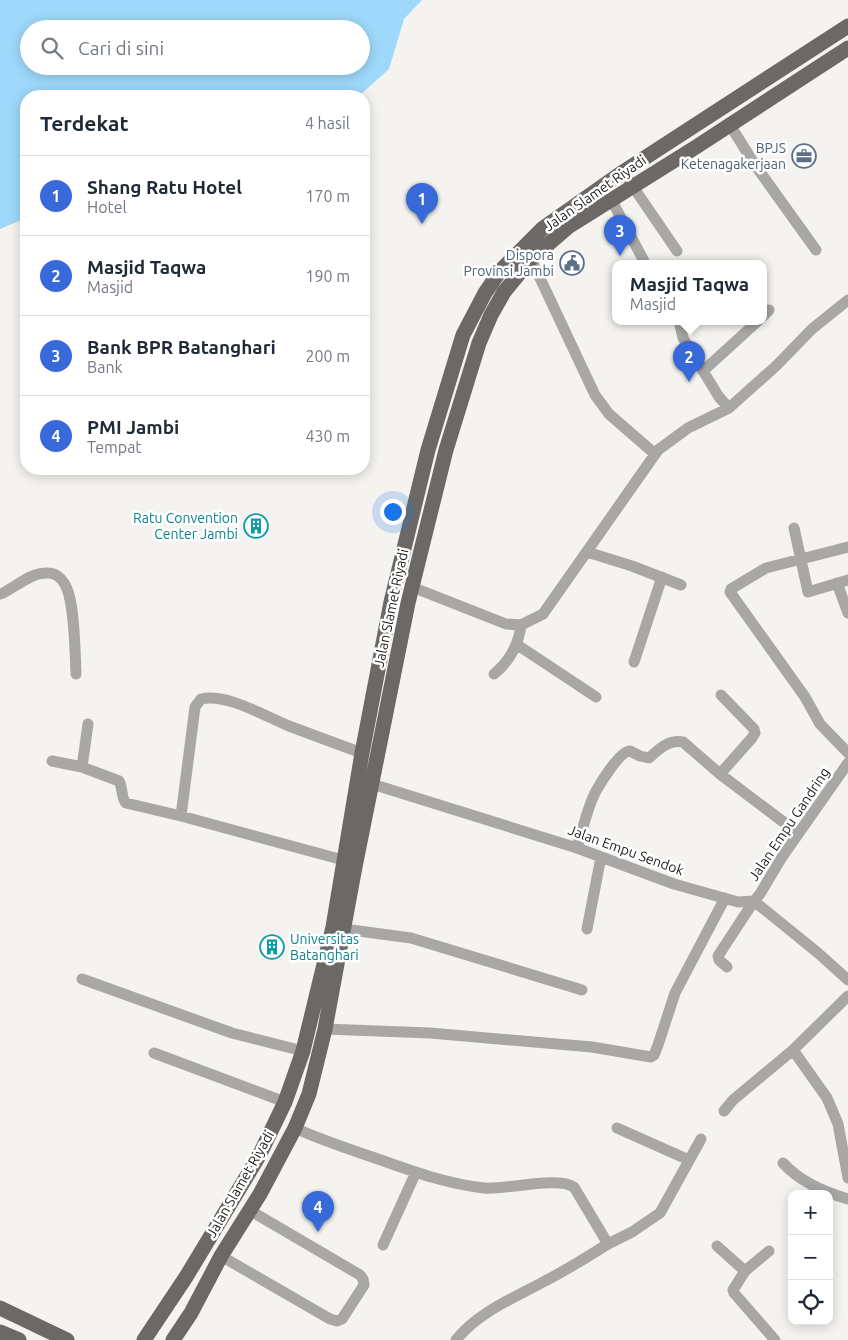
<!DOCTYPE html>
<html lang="id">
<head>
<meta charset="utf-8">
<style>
	body { margin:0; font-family:Ubuntu,sans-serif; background:#f2f2f3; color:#1f2937 }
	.controls { position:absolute; right:15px; bottom:15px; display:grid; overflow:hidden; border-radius:10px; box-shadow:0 2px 12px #0003 }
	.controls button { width:45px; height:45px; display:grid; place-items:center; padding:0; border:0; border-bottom:1px solid #e0e1e3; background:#fff; color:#1f2937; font:25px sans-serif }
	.you { position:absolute; left:392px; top:511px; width:18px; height:18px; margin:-12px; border:4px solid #fff; border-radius:50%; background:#1a73e8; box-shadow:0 0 0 8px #1a73e833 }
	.badge { display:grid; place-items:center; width:32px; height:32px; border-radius:50%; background:#3769d9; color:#fff; font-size:16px; font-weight:700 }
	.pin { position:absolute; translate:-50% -41px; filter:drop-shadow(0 1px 2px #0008) }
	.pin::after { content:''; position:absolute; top:26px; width:18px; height:15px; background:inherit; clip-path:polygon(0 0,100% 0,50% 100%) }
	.popup { position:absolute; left:612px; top:260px; width:155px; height:65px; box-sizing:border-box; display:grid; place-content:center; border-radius:10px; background:#fff; filter:drop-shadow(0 1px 4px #0005); font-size:16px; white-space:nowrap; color:#747a83 }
	.popup b { font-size:19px; color:#1f2937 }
	.popup::after { content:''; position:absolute; left:50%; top:100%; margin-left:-10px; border:10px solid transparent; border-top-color:#fff }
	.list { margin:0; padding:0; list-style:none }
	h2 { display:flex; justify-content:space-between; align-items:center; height:65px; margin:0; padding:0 20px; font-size:21px }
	h2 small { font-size:16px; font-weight:400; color:#747a83 }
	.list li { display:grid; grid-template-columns:32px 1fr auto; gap:15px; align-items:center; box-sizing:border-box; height:80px; padding:0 20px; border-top:1px solid #e0e1e3 }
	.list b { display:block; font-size:19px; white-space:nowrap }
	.list p { margin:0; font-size:16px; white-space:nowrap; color:#747a83 }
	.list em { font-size:16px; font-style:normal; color:#747a83 }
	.icon { flex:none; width:28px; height:28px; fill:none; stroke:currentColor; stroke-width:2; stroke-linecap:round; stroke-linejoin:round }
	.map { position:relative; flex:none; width:848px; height:1340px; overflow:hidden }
	.search { position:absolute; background:#fff; box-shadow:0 2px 12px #0003; left:20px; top:20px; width:350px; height:55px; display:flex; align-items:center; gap:12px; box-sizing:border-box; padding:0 18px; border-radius:28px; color:#747a83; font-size:19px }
	.panel { position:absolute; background:#fff; box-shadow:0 2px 12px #0003; left:20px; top:90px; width:350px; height:385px; border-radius:20px }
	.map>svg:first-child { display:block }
	.water { fill:#9ed8fa; fill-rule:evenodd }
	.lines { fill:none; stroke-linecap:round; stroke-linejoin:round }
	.minor { stroke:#a8a7a6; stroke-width:11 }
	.major { stroke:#6b6866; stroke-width:15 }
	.labels { text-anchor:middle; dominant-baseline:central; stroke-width:5; stroke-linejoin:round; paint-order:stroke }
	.service-label { font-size:14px; fill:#4e5e75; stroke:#fff; text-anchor:end }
	.street-label { font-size:14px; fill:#1c1b1a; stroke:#fff }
	.culture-label { font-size:14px; fill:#0d838f; stroke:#fff; text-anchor:end }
</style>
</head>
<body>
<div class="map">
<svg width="848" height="1340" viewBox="0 0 848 1340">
	<rect width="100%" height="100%" fill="#f5f3ef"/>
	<path class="water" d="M0,0H422L404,19L389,69L359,96H26V218L0,229ZM29,29H361V66H29Z"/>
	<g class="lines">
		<path class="minor" d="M730,125L755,165L816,250
			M623,172L677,251
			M611,199L645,263
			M531,259L595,395L609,414L655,454
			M763,316L769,310
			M679,321L683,338L719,397L729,408
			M703,371L758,321
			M794,528L808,592L848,580
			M848,547L766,568L731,589L730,592L805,697L820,724L848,753
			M587,552L632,566L681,585
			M837,583L848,613
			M412,587L506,624L521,625L543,614L658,450L688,428L729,408L776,366L812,329L848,300
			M0,594L3,593C17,586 32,572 48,573C55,573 61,578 64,583C75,598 75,654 76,674
			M516,644L596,697
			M634,662L662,577
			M494,674C509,662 519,644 521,625
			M52,761L82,767L119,781C123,788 121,798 126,803L181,816L343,860
			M82,767L88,724
			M720,774L752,738L755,733L754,729L721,695
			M372,784L577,848L674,884L738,902L754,901L818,953L848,980
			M181,816L195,707L201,699C226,693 265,716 289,726C313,735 337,744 362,753
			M577,848C583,829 587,808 596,791C601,782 620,751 630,751L640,756L649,758C659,749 669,739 683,742L720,774L798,833
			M344,929L411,938L582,990
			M587,929L601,857
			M727,967L719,960L718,956L754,901L760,894L782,857L848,763
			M82,979L232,1033L303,1051
			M325,1029L430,1033L592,1047L651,1057L654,1055L658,1045L675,993L725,898
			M793,1050L827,1098L838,1124L848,1178
			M154,1053L285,1102
			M724,1111L733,1100L793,1050L848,996
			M295,1128C323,1141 352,1150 381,1160C414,1172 448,1184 484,1188C506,1190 557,1176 574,1187L608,1244L632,1232L660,1213L701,1139
			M617,1128L689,1160
			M783,1163C800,1182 824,1192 848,1199
			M383,1245L416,1172
			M717,1246L745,1271
			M769,1251L745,1271L733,1290L734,1293L775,1340
			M221,1256L330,1319L337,1321L342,1319L364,1285L363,1279L360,1275L251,1211
			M456,1340C478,1312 514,1298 545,1281C567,1270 587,1257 608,1244"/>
		<path class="major" d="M0,1308L67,1340
			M0,1332L19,1340
			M144,1340L186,1277L259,1156L285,1102L303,1051L333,927L362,753L391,602L428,450L463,335L485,293L500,271L542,229L623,172L848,26
			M173,1340L191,1313L221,1256L260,1194L295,1128L309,1094L325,1029L355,867L408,603L446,450L479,343L491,315L504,292L531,259L568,227L696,147L848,48"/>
	</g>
	<defs>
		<g id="office-ring" transform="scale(1.25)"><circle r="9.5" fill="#fff" stroke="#5c6f8a" stroke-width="1.5"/><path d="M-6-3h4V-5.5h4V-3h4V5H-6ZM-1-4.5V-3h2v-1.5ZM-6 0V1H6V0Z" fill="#5c6f8a"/></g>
		<g id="civic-ring" transform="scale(1.25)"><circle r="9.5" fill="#fff" stroke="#5c6f8a" stroke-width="1.5"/><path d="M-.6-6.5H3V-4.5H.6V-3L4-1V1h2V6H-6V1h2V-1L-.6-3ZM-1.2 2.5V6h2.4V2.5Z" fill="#5c6f8a"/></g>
		<g id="building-ring" transform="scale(1.25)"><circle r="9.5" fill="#fff" stroke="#0f9aa8" stroke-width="1.5"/><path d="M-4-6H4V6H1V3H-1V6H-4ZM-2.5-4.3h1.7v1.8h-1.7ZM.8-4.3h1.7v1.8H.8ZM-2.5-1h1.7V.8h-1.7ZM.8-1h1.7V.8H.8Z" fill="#0f9aa8"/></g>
	</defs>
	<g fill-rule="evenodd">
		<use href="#office-ring" x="804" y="156"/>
		<use href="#civic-ring" x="572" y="263"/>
		<use href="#building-ring" x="256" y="526"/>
		<use href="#building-ring" x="272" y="947"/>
	</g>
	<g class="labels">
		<g class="service-label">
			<text x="786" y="148">BPJS<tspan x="786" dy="16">Ketenagakerjaan</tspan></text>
			<text x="554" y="255">Dispora<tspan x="554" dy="16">Provinsi Jambi</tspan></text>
		</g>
		<g class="street-label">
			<text transform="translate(595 193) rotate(-35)">Jalan Slamet Riyadi</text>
			<text transform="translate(391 608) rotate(-78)">Jalan Slamet Riyadi</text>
			<text transform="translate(789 824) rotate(-56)">Jalan Empu Gandring</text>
			<text transform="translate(626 850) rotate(20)">Jalan Empu Sendok</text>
			<text transform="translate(240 1184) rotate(-60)">Jalan Slamet Riyadi</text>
		</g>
		<g class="culture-label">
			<text x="238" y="518">Ratu Convention<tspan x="238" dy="16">Center Jambi</tspan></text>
			<text x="290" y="939" text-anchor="start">Universitas<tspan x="290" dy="16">Batanghari</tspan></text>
		</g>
	</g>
</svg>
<div class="controls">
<button>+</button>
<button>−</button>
<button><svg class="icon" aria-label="locate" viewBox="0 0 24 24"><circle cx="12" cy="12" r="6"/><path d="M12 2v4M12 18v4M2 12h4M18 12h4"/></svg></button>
</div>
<div class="you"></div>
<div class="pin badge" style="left:422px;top:224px">1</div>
<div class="pin badge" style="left:689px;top:382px">2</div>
<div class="popup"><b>Masjid Taqwa</b>Masjid</div>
<div class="pin badge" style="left:620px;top:256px">3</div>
<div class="pin badge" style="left:318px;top:1232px">4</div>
<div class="search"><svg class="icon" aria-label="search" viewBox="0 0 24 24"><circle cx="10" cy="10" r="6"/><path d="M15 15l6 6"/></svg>Cari di sini</div>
<section class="panel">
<h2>Terdekat<small>4 hasil</small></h2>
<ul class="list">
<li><span class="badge">1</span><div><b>Shang Ratu Hotel</b><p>Hotel</p></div><em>170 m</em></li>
<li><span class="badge">2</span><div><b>Masjid Taqwa</b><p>Masjid</p></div><em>190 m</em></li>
<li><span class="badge">3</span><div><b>Bank BPR Batanghari</b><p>Bank</p></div><em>200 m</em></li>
<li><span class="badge">4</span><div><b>PMI Jambi</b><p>Tempat</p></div><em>430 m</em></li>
</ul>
</section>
</div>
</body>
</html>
